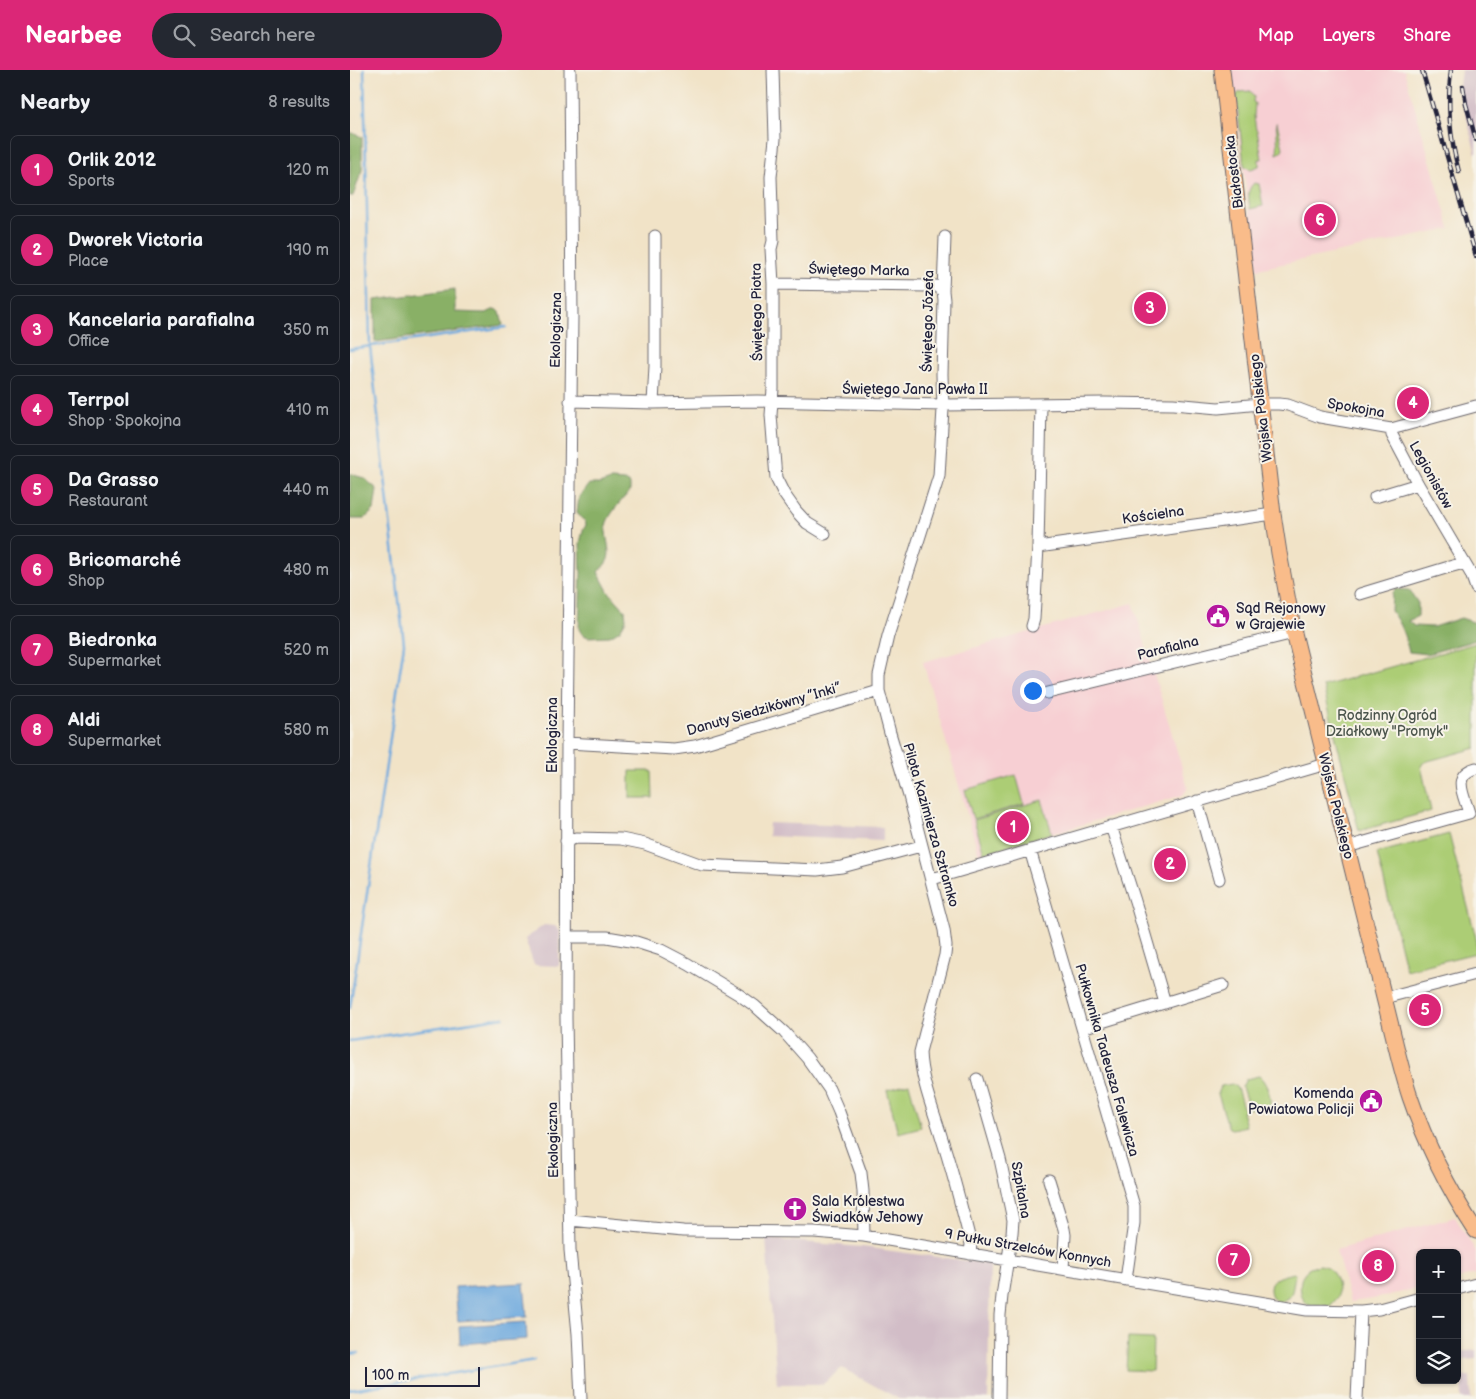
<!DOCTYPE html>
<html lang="en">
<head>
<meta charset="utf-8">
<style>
	body { margin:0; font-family:"Balsamiq Sans",sans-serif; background:#242831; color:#f1f3f6 }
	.controls { position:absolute; right:15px; bottom:15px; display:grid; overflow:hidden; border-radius:8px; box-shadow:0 1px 4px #0004 }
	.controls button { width:45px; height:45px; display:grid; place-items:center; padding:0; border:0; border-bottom:1px solid #363941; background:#171b24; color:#f1f3f6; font:25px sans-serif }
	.scale { position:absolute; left:15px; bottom:12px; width:115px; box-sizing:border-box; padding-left:5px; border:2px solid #22223b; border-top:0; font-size:14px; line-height:18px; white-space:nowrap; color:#22223b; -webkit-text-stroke:4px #f7f3e8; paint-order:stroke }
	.you { position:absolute; left:682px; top:620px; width:18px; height:18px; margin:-12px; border:4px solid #fff; border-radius:50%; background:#1a73e8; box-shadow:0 0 0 8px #1a73e833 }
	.badge { display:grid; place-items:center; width:32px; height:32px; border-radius:50%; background:#db2777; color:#fff; font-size:16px; font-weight:700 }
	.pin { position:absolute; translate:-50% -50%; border:2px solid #fff; box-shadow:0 1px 5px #0006 }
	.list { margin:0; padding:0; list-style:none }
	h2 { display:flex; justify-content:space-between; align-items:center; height:65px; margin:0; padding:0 20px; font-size:21px }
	h2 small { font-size:16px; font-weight:400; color:#9ea1a6 }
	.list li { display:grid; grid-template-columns:32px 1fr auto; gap:15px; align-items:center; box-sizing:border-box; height:70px; margin:0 10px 10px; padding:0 10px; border:1px solid #363941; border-radius:8px }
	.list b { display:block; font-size:19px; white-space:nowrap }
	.list p { margin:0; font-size:16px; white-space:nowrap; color:#9ea1a6 }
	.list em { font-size:16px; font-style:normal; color:#9ea1a6 }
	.icon { flex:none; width:28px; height:28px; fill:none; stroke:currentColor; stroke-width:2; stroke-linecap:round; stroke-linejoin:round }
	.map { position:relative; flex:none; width:1126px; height:1329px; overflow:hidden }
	header { display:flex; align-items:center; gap:30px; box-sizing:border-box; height:70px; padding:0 25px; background:#db2777; color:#fff }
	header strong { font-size:24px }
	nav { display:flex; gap:28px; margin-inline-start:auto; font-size:18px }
	.search { width:350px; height:45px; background:#242831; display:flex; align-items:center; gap:12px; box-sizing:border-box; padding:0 18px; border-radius:28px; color:#9ea1a6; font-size:19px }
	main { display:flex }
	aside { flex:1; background:#171b24 }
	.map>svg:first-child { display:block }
	.built { fill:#f7cfd3 }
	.industrial { fill:#d2bdc7 }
	.green { fill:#accd75; stroke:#677858 }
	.forest { fill:#89b066; stroke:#566950 }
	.water { fill:#6da9de; stroke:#48668c }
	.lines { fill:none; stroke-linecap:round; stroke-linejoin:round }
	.stream { stroke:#6da9de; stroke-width:2.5 }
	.minor-casing { stroke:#6a666c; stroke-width:13 }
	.major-casing { stroke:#6a666c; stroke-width:17 }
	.minor { stroke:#fff; stroke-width:11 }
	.major { stroke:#f9bc8a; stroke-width:15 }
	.rail-casing { stroke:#22223b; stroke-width:4.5 }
	.rail { stroke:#f7f3e8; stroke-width:2.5; stroke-dasharray:8; stroke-linecap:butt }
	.labels { text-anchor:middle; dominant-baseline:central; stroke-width:4; stroke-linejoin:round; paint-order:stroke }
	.street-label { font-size:14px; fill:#22223b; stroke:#f7f3e8 }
	.poi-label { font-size:14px; fill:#22223b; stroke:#f7f3e8; text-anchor:start }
	.park-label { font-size:14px; fill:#4b554c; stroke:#f7f3e8 }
</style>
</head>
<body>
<header>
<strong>Nearbee</strong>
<div class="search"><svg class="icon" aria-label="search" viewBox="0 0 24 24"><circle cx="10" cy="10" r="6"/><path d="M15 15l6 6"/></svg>Search here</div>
<nav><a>Map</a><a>Layers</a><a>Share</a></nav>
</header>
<main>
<aside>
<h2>Nearby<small>8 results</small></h2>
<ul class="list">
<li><span class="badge">1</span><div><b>Orlik 2012</b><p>Sports</p></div><em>120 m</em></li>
<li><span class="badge">2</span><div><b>Dworek Victoria</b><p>Place</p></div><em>190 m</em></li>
<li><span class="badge">3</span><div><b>Kancelaria parafialna</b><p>Office</p></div><em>350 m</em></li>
<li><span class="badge">4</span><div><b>Terrpol</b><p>Shop · Spokojna</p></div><em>410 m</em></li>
<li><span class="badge">5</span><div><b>Da Grasso</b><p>Restaurant</p></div><em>440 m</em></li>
<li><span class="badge">6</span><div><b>Bricomarché</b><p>Shop</p></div><em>480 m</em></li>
<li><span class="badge">7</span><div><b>Biedronka</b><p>Supermarket</p></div><em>520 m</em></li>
<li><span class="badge">8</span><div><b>Aldi</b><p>Supermarket</p></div><em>580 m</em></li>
</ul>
</aside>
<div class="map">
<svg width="1126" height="1329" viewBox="0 0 1126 1329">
	<rect width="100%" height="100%" fill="#f7f3e8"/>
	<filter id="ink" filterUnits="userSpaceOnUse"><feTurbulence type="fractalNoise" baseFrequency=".02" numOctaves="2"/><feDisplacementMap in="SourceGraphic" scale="10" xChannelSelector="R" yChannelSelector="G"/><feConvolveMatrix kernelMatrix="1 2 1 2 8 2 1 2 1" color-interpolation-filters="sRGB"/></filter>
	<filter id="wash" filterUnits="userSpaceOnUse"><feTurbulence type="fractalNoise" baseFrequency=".0096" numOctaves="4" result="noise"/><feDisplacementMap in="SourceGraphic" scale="20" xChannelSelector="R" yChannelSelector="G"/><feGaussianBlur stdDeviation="1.12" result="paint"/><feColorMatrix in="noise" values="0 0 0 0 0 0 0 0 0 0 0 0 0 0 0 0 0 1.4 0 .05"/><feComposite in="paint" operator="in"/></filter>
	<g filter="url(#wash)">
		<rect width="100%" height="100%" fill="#f1e3c7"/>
		<path class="built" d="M880,0H1054L1100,159L913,198L907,199Z
			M783,533L838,718L833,725L629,785L573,592Z
			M1105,1147L1126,1181V1204L1107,1209V1183H1070V1218L1023,1229L1000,1232L986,1180Z"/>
		<path class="industrial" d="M1111,0H1126V85L1109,16Z
			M419,753L533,757V771L418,766Z
			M194,855L205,856L210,861L209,896L184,895L175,869Z
			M416,1169L512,1177L640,1194L638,1329H549L492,1298L473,1314H427Z
			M1126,1280V1289L1107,1291V1282Z
			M1111,1306H1120L1121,1329H1112Z"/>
		<path class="green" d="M900,21L904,27L903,32L905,33L904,46L906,60H907L912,89H909V96L901,99L895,97L894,94L886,25L890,22Z
			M926,53H927L933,78L931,82L927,84C928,74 927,63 926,53Z
			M904,113L909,114L913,136L900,139C899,129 896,120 904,113Z
			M1126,573V678L1074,692L1071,696L1081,741L1009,761L973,616Z
			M280,701H302L303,728H280Z
			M666,705L674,734L623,749L615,720Z
			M692,730L702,763L634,783L624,750Z
			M1099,764L1126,868V883L1056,900L1027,783Z
			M909,1006C915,1010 922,1027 920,1034C919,1038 917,1038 914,1040L912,1035L899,1039L892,1017L896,1009Z
			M559,1014L571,1057L548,1063L537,1020Z
			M882,1014L887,1018L894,1041L892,1042L896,1056L882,1059L879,1058L878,1056L868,1024V1021L871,1016Z
			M970,1195C985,1197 989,1214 988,1227L980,1236L958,1235C949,1228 948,1210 955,1202C959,1197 965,1197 970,1195Z
			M943,1203L945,1204C942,1219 945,1228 928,1232C922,1228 920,1225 920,1218C921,1207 933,1206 943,1203Z
			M778,1268L803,1269L802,1301L776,1300Z"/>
		<path class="forest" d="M0,62L12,67V100L3,126H0Z
			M105,219V242L136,243L145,239L150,242L153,255L25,272V230Z
			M0,404L14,408L27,419L24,440L14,449H0Z
			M261,410L275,411L280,414V421C273,429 256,447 256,457C255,469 263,483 256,493C254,496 250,499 248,502L258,521L275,540L276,550L270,560L260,566L238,567L232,564L229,559L231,503L230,473L233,460L236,455L235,451L231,448L227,442L229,427L239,414H249Z
			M1046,519L1059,520L1068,533V546L1058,551L1064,556L1083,557L1111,548L1126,553V570L1077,584L1059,582C1055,567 1051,554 1041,541L1042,523Z"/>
		<path class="water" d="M174,1213L177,1247L108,1251L105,1217Z
			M176,1252L177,1269L110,1274L109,1256Z"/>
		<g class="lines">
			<path class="stream" d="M0,279L156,257
				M0,938L54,574L20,276L14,0
				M0,971L154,947
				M0,1284L9,1283
				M0,1320L185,1290"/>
		</g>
	</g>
	<g filter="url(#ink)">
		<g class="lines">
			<g class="minor-casing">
				<path id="minor" d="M220,0L222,247L217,673L216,948L220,1180L228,1264L231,1329
					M423,0L425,69L421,107L423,171L421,179L423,214V319L421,345L426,408L434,424L446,441L457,453L475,464
					M595,167L593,221L594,230L592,304L593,339L589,406L538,566L529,605V621L540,663L559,726L594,860L596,876L595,885L570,982C571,1012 584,1041 592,1069C603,1103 612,1139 621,1174L620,1184
					M423,214L580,216H586L593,221
					M220,331L303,333L407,331L593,335L754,333L823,334L868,338L910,334H929L938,335L970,347L1041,359L1126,336
					M303,333L305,296V166
					M1041,359L1042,365L1068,414L1121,504L1126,518
					M1025,427L1068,414
					M688,477L923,444
					M1010,524L1099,497L1114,493
					M682,556L684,549L688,477L691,334
					M698,623L944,563
					M217,673L324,679L345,676L529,621
					M847,731L869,809
					M761,756L785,831L815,933
					M216,771L226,768L271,769L295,774L352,795L467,800L492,797L571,776
					M997,777L1119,743C1114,725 1101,705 1126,698
					M680,780L784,1136V1153L776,1210
					M582,809L976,694
					M216,867H257L286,872L311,880L338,894L388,924L405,936L434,962L457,988L479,1019L489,1042L511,1103L513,1121L514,1166
					M1034,928L1126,904
					M732,958L873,915
					M627,1009L650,1089L663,1150L662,1163L652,1226L650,1245L649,1329
					M699,1110L714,1159L715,1165L713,1199
					M220,1150L333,1161L464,1162L514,1166L957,1240L1011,1241L1029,1239L1070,1228
					M1107,1219L1126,1214
					M1007,1329L1011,1241"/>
			</g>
			<g class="major-casing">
				<path id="major" d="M872,0L923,444L929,483L944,563L1043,964C1048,985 1053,1006 1060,1027C1076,1074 1099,1120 1126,1161"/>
			</g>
			<use href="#minor" class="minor"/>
			<use href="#major" class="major"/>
			<g class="rail-casing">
				<path id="rail" d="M1072,0L1126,186
					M1101,0C1097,33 1100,69 1109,102
					M1113,16L1116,34L1126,70"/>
			</g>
			<use href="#rail" class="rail"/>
		</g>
	</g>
	<defs>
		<g id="civic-disc" transform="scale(1.25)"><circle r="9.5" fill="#b5179e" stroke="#f7f3e8"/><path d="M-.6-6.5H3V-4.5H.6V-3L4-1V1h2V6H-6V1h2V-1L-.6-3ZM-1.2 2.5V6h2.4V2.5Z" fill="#fff"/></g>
		<g id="church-disc" transform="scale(1.25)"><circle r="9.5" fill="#b5179e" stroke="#f7f3e8"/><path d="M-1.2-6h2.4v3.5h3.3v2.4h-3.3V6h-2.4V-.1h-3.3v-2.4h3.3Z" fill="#fff"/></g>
	</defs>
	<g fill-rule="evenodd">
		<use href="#civic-disc" x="868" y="546"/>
		<use href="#civic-disc" x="1021" y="1031"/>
		<use href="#church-disc" x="445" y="1139"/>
	</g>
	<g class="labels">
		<g class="street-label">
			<text transform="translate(884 102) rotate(-97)">Białostocka</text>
			<text transform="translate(509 200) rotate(1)">Świętego Marka</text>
			<text transform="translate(407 242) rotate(-91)">Świętego Piotra</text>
			<text transform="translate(578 251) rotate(-89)">Świętego Józefa</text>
			<text transform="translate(206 260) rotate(-89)">Ekologiczna</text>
			<text x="565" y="319">Świętego Jana Pawła II</text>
			<text transform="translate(911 338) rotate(-97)">Wojska Polskiego</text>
			<text transform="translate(1006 338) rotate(10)">Spokojna</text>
			<text transform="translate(1081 405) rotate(61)">Legionistów</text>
			<text transform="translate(803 445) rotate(-8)">Kościelna</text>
			<text transform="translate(818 578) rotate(-14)">Parafialna</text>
			<text transform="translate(414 639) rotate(-16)">Danuty Siedzikówny ”Inki”</text>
			<text transform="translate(202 665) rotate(-90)">Ekologiczna</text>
			<text transform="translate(986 736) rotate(76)">Wojska Polskiego</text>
			<text transform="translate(581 755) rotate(74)">Pilota Kazimierza Sztramko</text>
			<text transform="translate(757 990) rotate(74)">Pułkownika Tadeusza Falewicza</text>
			<text transform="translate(203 1070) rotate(-91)">Ekologiczna</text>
			<text transform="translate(671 1120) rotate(80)">Szpitalna</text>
			<text transform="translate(678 1178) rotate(10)">9 Pułku Strzelców Konnych</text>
		</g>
		<g class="poi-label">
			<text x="886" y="538">Sąd Rejonowy<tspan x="886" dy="16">w Grajewie</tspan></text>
			<text x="1004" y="1023" text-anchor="end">Komenda<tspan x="1004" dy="16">Powiatowa Policji</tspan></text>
			<text x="462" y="1131">Sala Królestwa<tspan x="462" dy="16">Świadków Jehowy</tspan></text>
		</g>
		<g class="park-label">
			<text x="1037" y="645">Rodzinny Ogród<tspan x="1037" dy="16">Działkowy "Promyk"</tspan></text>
		</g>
	</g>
</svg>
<div class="controls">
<button>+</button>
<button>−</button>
<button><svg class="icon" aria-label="layers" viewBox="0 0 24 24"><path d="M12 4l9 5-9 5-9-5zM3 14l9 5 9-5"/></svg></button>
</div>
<div class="scale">100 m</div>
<div class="you"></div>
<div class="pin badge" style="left:663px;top:757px">1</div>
<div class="pin badge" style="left:820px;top:794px">2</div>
<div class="pin badge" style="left:800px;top:238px">3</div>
<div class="pin badge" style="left:1063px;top:333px">4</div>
<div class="pin badge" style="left:1075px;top:940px">5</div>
<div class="pin badge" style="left:970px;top:150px">6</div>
<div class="pin badge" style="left:884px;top:1190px">7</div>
<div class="pin badge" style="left:1028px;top:1196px">8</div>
</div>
</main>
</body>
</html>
